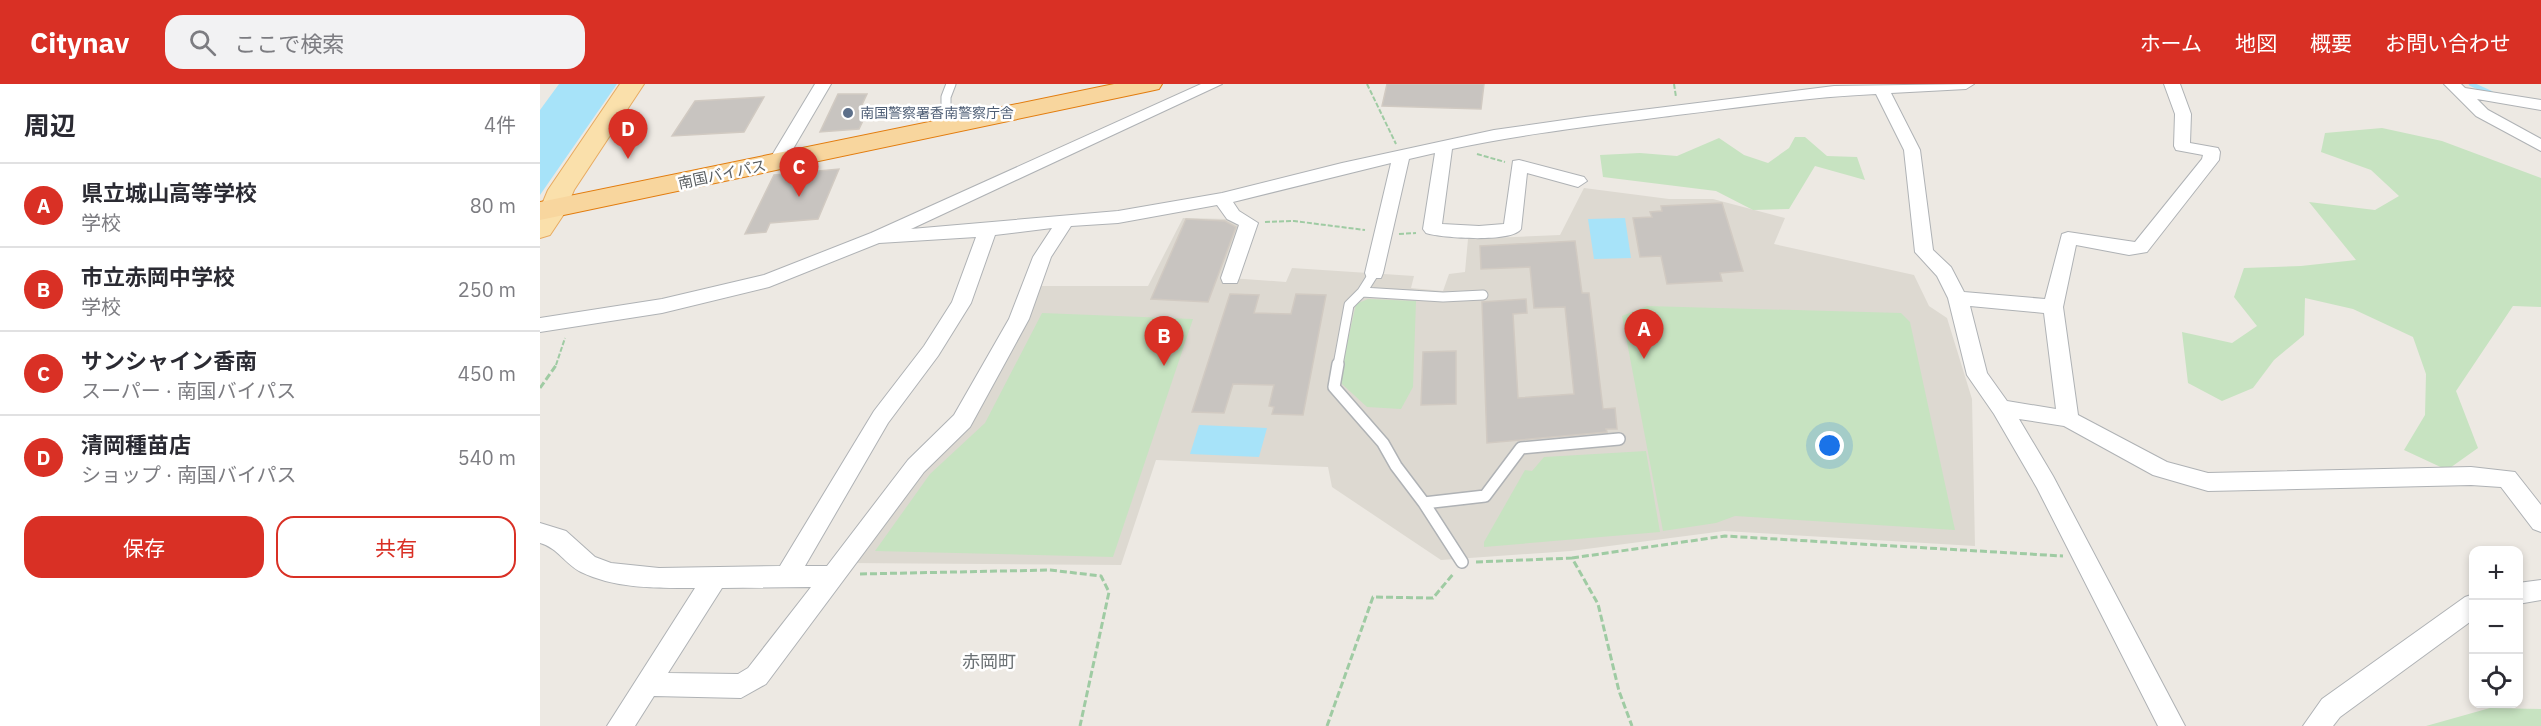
<!DOCTYPE html>
<html lang="ja">
<head>
<meta charset="utf-8">
<style>
	body { margin:0; font-family:"IBM Plex Sans","Noto Sans JP",sans-serif; background:#f2f2f3; color:#2b2b33 }
	.controls { position:absolute; right:18px; bottom:18px; display:grid; overflow:hidden; border-radius:12px; box-shadow:0 3px 9px #0003 }
	.controls button { width:54px; height:54px; display:grid; place-items:center; padding:0; border:0; border-bottom:2px solid #e1e1e2; background:#fff; color:#2b2b33; font:30px sans-serif }
	.you { position:absolute; left:1290px; top:362px; width:21px; height:21px; margin:-15px; border:4px solid #fff; border-radius:50%; background:#1a73e8; box-shadow:0 0 0 9px #1a73e833 }
	.badge { display:grid; place-items:center; width:39px; height:39px; border-radius:50%; background:#d93025; color:#fff; font-size:20px; font-weight:700 }
	.pin { position:absolute; translate:-50% -50px; filter:drop-shadow(0 2px 3px #0008) }
	.pin::after { content:''; position:absolute; top:32px; width:21px; height:18px; background:inherit; clip-path:polygon(0 0,100% 0,50% 100%) }
	.list { margin:0; padding:0; list-style:none }
	h2 { display:flex; justify-content:space-between; align-items:center; height:78px; margin:0; padding:0 24px; font-size:26px }
	h2 small { font-size:20px; font-weight:400; color:#7c7c81 }
	.list li { display:grid; grid-template-columns:39px 1fr auto; gap:18px; align-items:center; box-sizing:border-box; height:84px; padding:0 24px; border-top:2px solid #e1e1e2 }
	.list b { display:block; font-size:22px; white-space:nowrap }
	.list p { margin:0; font-size:20px; white-space:nowrap; color:#7c7c81 }
	.list em { font-size:20px; font-style:normal; color:#7c7c81 }
	.actions { display:flex; gap:12px; padding:18px 24px }
	.actions a { flex:1; padding:14px 0; border:2px solid #d93025; border-radius:18px; text-align:center; font-size:21px; color:#d93025 }
	.actions .main { background:#d93025; color:#fff }
	.icon { flex:none; width:33px; height:33px; fill:none; stroke:currentColor; stroke-width:2; stroke-linecap:round; stroke-linejoin:round }
	.map { position:relative; flex:none; width:2001px; height:642px; overflow:hidden }
	header { display:flex; align-items:center; gap:36px; box-sizing:border-box; height:84px; padding:0 30px; background:#d93025; color:#fff }
	header strong { font-size:28px }
	nav { display:flex; gap:33px; margin-inline-start:auto; font-size:21px }
	.search { width:420px; height:54px; background:#f2f2f3; display:flex; align-items:center; gap:15px; box-sizing:border-box; padding:0 21px; border-radius:18px; color:#7c7c81; font-size:22px }
	main { display:flex }
	aside { flex:1; background:#fff }
	.map>svg:first-child { display:block }
	.education { fill:#ddd9d1 }
	.green { fill:#c7e3c1 }
	.water { fill:#a7e3f9 }
	.lines { fill:none; stroke-linecap:round; stroke-linejoin:round }
	.stream { stroke:#a7e3f9; stroke-width:4.5 }
	.building { fill:#c8c4c0; stroke:#d1cac2; stroke-width:1.5 }
	.service-far1-casing { stroke:#afb2b5; stroke-width:11 }
	.service-casing { stroke:#afb2b5; stroke-width:14 }
	.minor-casing { stroke:#afb2b5; stroke-width:2 }
	.primary-casing { stroke:#e8ab61; stroke-width:2 }
	.trunk-casing { stroke:#e27c0e; stroke-width:2 }
	.path-far1 { stroke:#9fcba3; stroke-width:2; stroke-dasharray:5 2; stroke-linecap:butt }
	.path { stroke:#9fcba3; stroke-width:3; stroke-dasharray:7 3; stroke-linecap:butt }
	.service-far1 { stroke:#fff; stroke-width:9 }
	.service { stroke:#fff; stroke-width:11 }
	.minor { fill:#fff; fill-rule:evenodd }
	.primary { fill:#fae0ab; fill-rule:evenodd }
	.trunk { fill:#f8d69e; fill-rule:evenodd }
	.service-dot { fill:#5c6f8a; stroke:#fff; stroke-width:2 }
	.labels { text-anchor:middle; dominant-baseline:central; stroke-width:5; stroke-linejoin:round; paint-order:stroke }
	.far-service-label { font-size:14px; fill:#4e5e75; stroke:#fff; text-anchor:start }
	.street-label { font-size:15px; fill:#5b6063; stroke:#fff }
	.quarter-label { font-size:18px; fill:#6c7275; stroke:#fff }
</style>
</head>
<body>
<header>
<strong>Citynav</strong>
<div class="search"><svg class="icon" aria-label="search" viewBox="0 0 24 24"><circle cx="10" cy="10" r="6"/><path d="M15 15l6 6"/></svg>ここで検索</div>
<nav><a>ホーム</a><a>地図</a><a>概要</a><a>お問い合わせ</a></nav>
</header>
<main>
<aside>
<h2>周辺<small>4件</small></h2>
<ul class="list">
<li><span class="badge">A</span><div><b>県立城山高等学校</b><p>学校</p></div><em>80 m</em></li>
<li><span class="badge">B</span><div><b>市立赤岡中学校</b><p>学校</p></div><em>250 m</em></li>
<li><span class="badge">C</span><div><b>サンシャイン香南</b><p>スーパー · 南国バイパス</p></div><em>450 m</em></li>
<li><span class="badge">D</span><div><b>清岡種苗店</b><p>ショップ · 南国バイパス</p></div><em>540 m</em></li>
</ul>
<div class="actions"><a class="main">保存</a><a>共有</a></div>
</aside>
<div class="map">
<svg width="2001" height="642" viewBox="0 0 2001 642">
	<rect width="100%" height="100%" fill="#ede9e3"/>
	<path class="education" d="M1044,104L1129,115H1173L1245,134L1234,160L1374,191L1389,222L1407,234L1432,315L1435,462L1184,447L1031,467L901,476L792,403L788,383L616,376L581,481L309,479L392,375L498,202H608L643,134L687,135L702,144L690,194L746,198L752,184L874,192L871,204L903,207L909,190L925,188L928,155L1020,151Z"/>
	<path class="green" d="M1842,44L1902,57L2001,94V223L1973,222L1916,307L1938,364L1907,386L1864,366L1885,331L1886,290L1873,253L1813,225L1765,214L1764,251L1734,276L1713,304L1682,317L1648,299L1642,248L1692,259L1717,242L1694,213L1704,184L1761,182L1816,176L1769,118L1835,126L1859,112L1831,86L1781,68L1785,49Z
		M1255,53H1265L1287,72L1317,73L1325,96L1275,82L1249,125L1213,126L1176,107L1063,93L1060,71L1100,69L1137,72L1179,54L1204,71L1228,79L1249,64Z
		M828,215L876,217L873,303L861,325L827,323L802,300L800,291L816,220Z
		M1107,222L1361,229L1370,238L1415,446L1195,432L1176,439L1123,447L1082,232Z
		M502,229L653,235L573,473L335,467L390,390L445,339Z
		M1106,367L1120,448L944,463V458L985,386L992,387L1004,373Z
		M1950,624L2001,625V642H1886Z"/>
	<path class="water" d="M19,0H77L0,111V26Z
		M1085,134L1091,174L1054,175L1048,135Z
		M659,341L727,344L719,373L650,370Z"/>
	<g class="lines">
		<path class="stream" d="M1931,0L1951,9"/>
	</g>
	<path class="building" d="M847,0H944L941,25L842,22Z
		M298,10H327L320,25L329,24L319,45L280,48Z
		M224,13L204,48L132,52L155,17Z
		M299,85L278,135L230,139L226,148L205,150L234,91Z
		M1182,119L1203,187L1180,189L1182,197L1127,200L1121,172L1100,173L1093,134L1112,133L1110,128L1122,127L1121,122Z
		M646,135L685,137L696,143L668,218L611,215Z
		M1035,157L1042,209H1049L1063,325L1075,324L1077,345H1066L1067,348L947,359L942,218L986,215L987,229L973,230L978,314L1034,310L1025,223L994,224L990,183L941,185L940,162Z
		M690,210L719,211L714,229L751,230L756,210L786,211L763,331L732,330L734,323L729,322L734,301L693,300L684,329L652,328Z
		M916,267V320L881,321L883,268Z"/>
	<g class="lines">
		<g class="service-far1-casing">
			<path id="service-far1" d="M406,41V13L411,0
				M822,208L834,189
				M798,281L809,221L822,208L903,213L943,211"/>
		</g>
		<g class="service-casing">
			<path id="service" d="M798,280L794,303L843,359L856,382L884,419L945,412L981,364L1079,355
				M884,419L922,478"/>
		</g>
		<g class="minor-casing">
			<path id="minor" d="M275,0H291L243,82H231L228,78Z
				M661,0H682L371,145L578,127L682,109L802,79L954,46L1045,33L1294,2L1434,0L1426,5L1351,9L1380,66L1393,166L1411,183L1424,208L1505,215L1522,150L1528,148L1595,158L1662,75L1663,71L1636,66L1634,62L1635,30L1624,0H1640L1651,30L1650,59L1678,64L1680,68L1679,76L1607,168L1589,171L1536,161L1523,223L1538,331L1627,378L1668,389L1931,383L1975,388L2001,421V448L1993,445L1961,403L1931,401L1668,407L1613,391L1524,342L1479,335L1513,392L1645,642H1618L1497,404L1454,330L1427,291L1408,214L1397,192L1375,168L1364,66L1336,10C1269,13 1203,23 1137,31C1062,41 986,49 912,65L902,140L939,142L964,140L973,77L979,76L1044,93L1047,97L1038,103L987,89L981,145C972,159 901,154 886,149L883,145L895,69L869,75L843,189L841,194H827L825,189L851,79L693,118L699,127L718,139L699,194L697,199H683L681,194L699,141L687,135L677,121L578,139L531,142L511,173L489,235L430,343L384,388L226,600L201,614L114,612L95,642H67L155,504C117,504 76,505 41,488C25,480 18,464 0,459V439L26,447L55,473L71,479L119,484L240,482L334,327L384,262L412,218L436,153L339,159L229,203L122,229L0,248V234L122,215L224,191L331,149ZM512,144L493,173L469,235L414,331L368,376L287,482H265L348,339L398,272L431,219L455,151ZM1430,222L1504,229L1516,325L1467,317L1447,289ZM271,503L208,584L198,590L128,589L182,504Z
				M1904,0H1921L1925,4L2001,16V26L1937,15L1948,26L2001,55V67L1936,32Z
				M2001,496V516L1978,520V499Z
				M1934,510V535L1800,633L1793,642H1763L1782,615L1925,513Z"/>
		</g>
		<g class="primary-casing">
			<path id="primary" d="M80,0H104L34,106L24,130L10,151L0,154V125L8,106Z"/>
		</g>
		<g class="trunk-casing">
			<path id="trunk" d="M574,0H622L619,5L610,7L0,136V118Z"/>
		</g>
		<path class="path-far1" d="M827,0L856,60
			M1134,0L1136,13
			M937,70L965,78
			M725,138L754,137L825,146
			M859,150L876,149
			M16,281L25,254"/>
		<path class="path" d="M0,304L17,280
			M1032,474L1185,452L1523,472
			M936,478L1032,474L1058,520L1079,607L1092,642
			M320,490L510,486L561,492L569,508L540,642
			M787,642L833,513L893,514L914,489"/>
		<use href="#service-far1" class="service-far1"/>
		<use href="#service" class="service"/>
		<use href="#minor" class="minor"/>
		<use href="#primary" class="primary"/>
		<use href="#trunk" class="trunk"/>
	</g>
	<circle class="service-dot" cx="308" cy="29" r="6"/>
	<g class="labels">
		<g class="far-service-label">
			<text x="320" y="29">南国警察署香南警察庁舎</text>
		</g>
		<g class="street-label">
			<text transform="translate(182 90) rotate(-12)">南国バイパス</text>
		</g>
		<g class="quarter-label">
			<text x="449" y="577">赤岡町</text>
		</g>
	</g>
</svg>
<div class="controls">
<button>+</button>
<button>−</button>
<button><svg class="icon" aria-label="locate" viewBox="0 0 24 24"><circle cx="12" cy="12" r="6"/><path d="M12 2v4M12 18v4M2 12h4M18 12h4"/></svg></button>
</div>
<div class="you"></div>
<div class="pin badge" style="left:1104px;top:275px">A</div>
<div class="pin badge" style="left:624px;top:282px">B</div>
<div class="pin badge" style="left:259px;top:113px">C</div>
<div class="pin badge" style="left:88px;top:75px">D</div>
</div>
</main>
</body>
</html>
